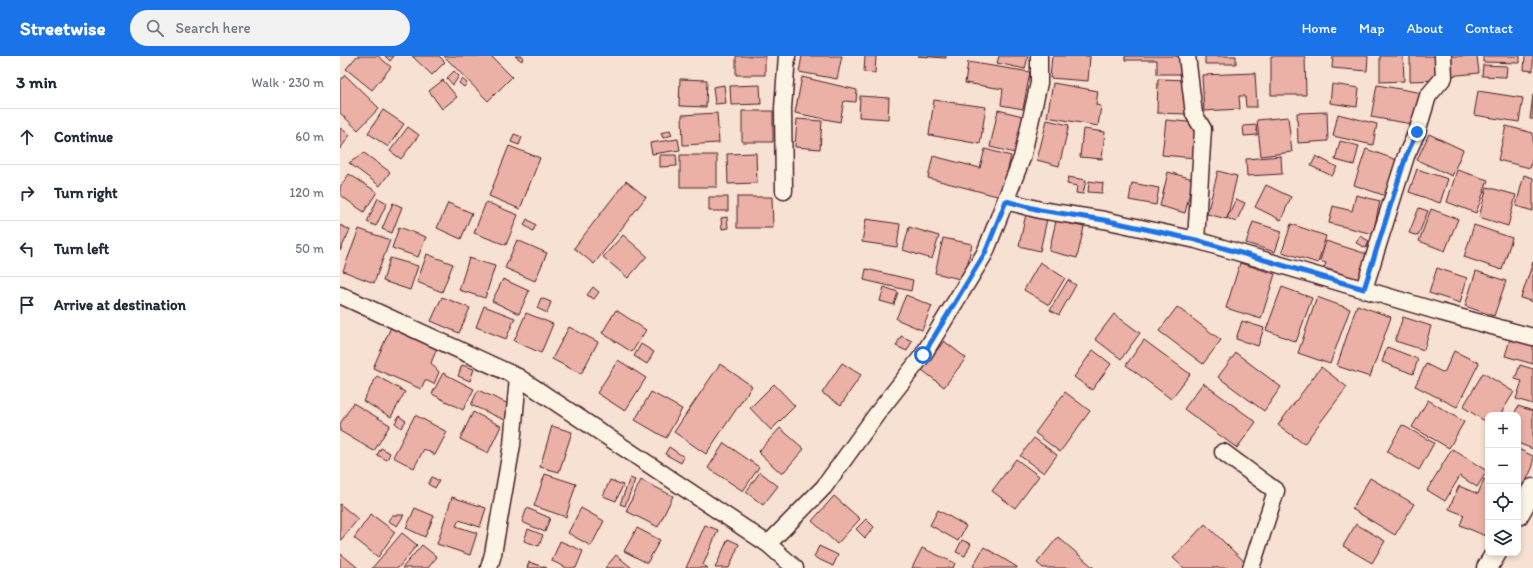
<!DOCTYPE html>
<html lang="en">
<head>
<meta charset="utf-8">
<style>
	body { margin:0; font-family:Itim,sans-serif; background:#f2f2f3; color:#1f2937 }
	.controls { position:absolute; right:12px; bottom:12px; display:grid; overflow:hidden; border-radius:8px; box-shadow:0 2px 6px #0003 }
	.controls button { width:36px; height:36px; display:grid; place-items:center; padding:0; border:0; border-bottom:1px solid #e0e1e3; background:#fff; color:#1f2937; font:20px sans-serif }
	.stop { position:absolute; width:12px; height:12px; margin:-9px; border:3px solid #1a73e8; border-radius:50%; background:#fff }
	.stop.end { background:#1a73e8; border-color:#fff; box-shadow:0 1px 4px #0008 }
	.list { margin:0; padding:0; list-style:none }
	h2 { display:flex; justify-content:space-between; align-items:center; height:52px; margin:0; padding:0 16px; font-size:17px }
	h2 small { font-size:13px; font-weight:400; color:#747a83 }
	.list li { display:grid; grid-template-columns:26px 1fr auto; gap:12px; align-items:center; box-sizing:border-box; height:56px; padding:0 16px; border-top:1px solid #e0e1e3 }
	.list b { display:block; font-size:15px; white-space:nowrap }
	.list em { font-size:13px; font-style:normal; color:#747a83 }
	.icon { flex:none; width:22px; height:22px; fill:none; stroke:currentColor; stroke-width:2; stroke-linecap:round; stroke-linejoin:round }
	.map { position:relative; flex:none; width:1193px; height:512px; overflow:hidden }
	header { display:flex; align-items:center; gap:24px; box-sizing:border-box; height:56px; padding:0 20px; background:#1a73e8; color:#fff }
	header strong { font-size:19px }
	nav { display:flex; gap:22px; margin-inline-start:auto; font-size:14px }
	.search { width:280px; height:36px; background:#f2f2f3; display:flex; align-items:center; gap:10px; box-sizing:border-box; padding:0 14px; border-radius:22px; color:#747a83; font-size:15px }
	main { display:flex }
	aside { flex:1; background:#fff }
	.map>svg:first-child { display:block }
	.building { fill:#ebb1a6; stroke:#4a1f2b }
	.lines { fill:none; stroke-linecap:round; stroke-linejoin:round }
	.minor-casing { stroke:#4a1f2b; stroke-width:19 }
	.tertiary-casing { stroke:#4a1f2b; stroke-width:23 }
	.minor { stroke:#fcf5e5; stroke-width:16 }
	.tertiary { stroke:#fcf5e5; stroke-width:20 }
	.route { stroke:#1a73e8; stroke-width:5 }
</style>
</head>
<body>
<header>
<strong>Streetwise</strong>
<div class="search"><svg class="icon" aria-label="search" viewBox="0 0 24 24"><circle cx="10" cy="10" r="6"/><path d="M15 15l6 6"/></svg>Search here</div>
<nav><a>Home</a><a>Map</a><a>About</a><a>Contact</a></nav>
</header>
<main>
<aside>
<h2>3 min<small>Walk · 230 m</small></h2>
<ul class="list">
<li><svg class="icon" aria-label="ahead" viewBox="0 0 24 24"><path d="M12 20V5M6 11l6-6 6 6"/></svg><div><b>Continue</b></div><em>60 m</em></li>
<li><svg class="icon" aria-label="right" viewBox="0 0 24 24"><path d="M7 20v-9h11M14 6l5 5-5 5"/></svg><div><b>Turn right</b></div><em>120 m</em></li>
<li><svg class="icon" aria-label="left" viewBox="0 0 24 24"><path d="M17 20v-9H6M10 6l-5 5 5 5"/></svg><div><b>Turn left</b></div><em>50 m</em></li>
<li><svg class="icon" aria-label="arrive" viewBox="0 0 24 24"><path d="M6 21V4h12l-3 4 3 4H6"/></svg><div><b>Arrive at destination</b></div></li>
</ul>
</aside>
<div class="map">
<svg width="1193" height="512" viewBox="0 0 1193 512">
	<rect width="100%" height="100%" fill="#f7e1d2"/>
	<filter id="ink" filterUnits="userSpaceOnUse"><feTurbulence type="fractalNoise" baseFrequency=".025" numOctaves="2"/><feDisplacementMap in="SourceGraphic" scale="8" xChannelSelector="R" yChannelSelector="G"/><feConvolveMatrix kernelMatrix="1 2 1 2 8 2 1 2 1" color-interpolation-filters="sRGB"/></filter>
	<g filter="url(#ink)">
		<path class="building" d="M17,0H38L51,11L32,34L6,13Z
			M45,0H54L50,5Z
			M72,0H99L105,6L92,19Z
			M104,0H151L172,21L148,45Z
			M175,0H183L182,5Z
			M396,0H425V19H396Z
			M462,0H502L497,23L459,16Z
			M525,0H536L535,17L524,16Z
			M578,0H606V2Z
			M659,0H688L685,13L657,7Z
			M712,0H750L748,25L710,22Z
			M785,0H842V18H817V4H785Z
			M865,0H896V8H865Z
			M931,0H965L966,39H931Z
			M993,0H1028L1027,15L992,12Z
			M1040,0H1063L1064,25L1040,26Z
			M1070,0H1100V24L1070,25Z
			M1105,0H1137L1139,17L1108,20Z
			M1143,0H1180V7L1143,6Z
			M1185,0H1193V15L1184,14Z
			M628,6L690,16L683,53L661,49L663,33L625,27Z
			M1143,9L1167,10L1166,21L1142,20Z
			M114,15L119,20L113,29L107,22Z
			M915,17L917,51H906L905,40H899L900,53L864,55L862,19Z
			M5,19L39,52L18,74L0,57V25Z
			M462,21L517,34L516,46L504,45L500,66L455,57Z
			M122,23L127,27L124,31L119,27Z
			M340,23L367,24L366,51L339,50Z
			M818,23L849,24L848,58L817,57Z
			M103,24L117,41L102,53L89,35Z
			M713,27L758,35L756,49L761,50L758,70L707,61Z
			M992,28L1019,32L1017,51L990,47Z
			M384,29L386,47L375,48L373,31Z
			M420,29L421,48L391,49L390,30Z
			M1037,29L1083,37L1078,69L1031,61Z
			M1138,35L1183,42L1179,66L1134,59Z
			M1193,39V63H1190Z
			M520,40L549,42L548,63L519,61Z
			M594,44L646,51L640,88L589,79Z
			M43,54L64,68L48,91L28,77Z
			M658,54L683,60L675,97L650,91Z
			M402,55H433V86H402Z
			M987,56L988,85L958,87L957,57Z
			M377,57L379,87L343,89L342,59Z
			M998,58L1037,68L1033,89L993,80Z
			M948,61L952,96L921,100L917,64Z
			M457,63L482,65L480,93L455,91Z
			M707,64L729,69L719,110L697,104Z
			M826,64L858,67L855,102L822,99Z
			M916,69L917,79L904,80L903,70Z
			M1166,70L1193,77V100L1190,112L1158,104Z
			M68,71L79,79L61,103L50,95Z
			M0,72L10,79L0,93Z
			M743,73L765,76L762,103L740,101Z
			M330,74L332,79L323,82L321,77Z
			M174,78L182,81L179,89L171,86Z
			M1089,78L1123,94L1112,120L1077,104Z
			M338,83L340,94L312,98L310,87Z
			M1000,85L1019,90L1014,109L995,104Z
			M169,90L200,102L180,153L149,140Z
			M645,93L671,100L661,141L588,122L593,100L640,112Z
			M1026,93L1057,104L1046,140L1014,129Z
			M24,97L50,116L40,130L9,107Z
			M416,97L417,127L388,128L387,98Z
			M320,99H336L337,110L320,111Z
			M340,99H377V131H340Z
			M941,100L942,118L907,120L906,103Z
			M976,100L997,111L992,120L971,110Z
			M1077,113L1108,123L1100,147L1069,136Z
			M1117,114L1148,124L1136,157L1107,146Z
			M878,115L897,120L887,163L867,158Z
			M828,116L853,123L845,157L820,150Z
			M9,118L37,136L24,156L0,139V131Z
			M1184,119L1193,122V155L1176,150Z
			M728,121L746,124L743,138L736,137L737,130L727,128Z
			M286,125L306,141L254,208L234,192Z
			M749,125L763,127L762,137L748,136Z
			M792,127L819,132L816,149L789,144Z
			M926,129L951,141L941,164L915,151Z
			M1147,131L1176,139L1168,170L1139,161Z
			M1016,139L1040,145L1033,178L989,167L993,150L1012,155Z
			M369,141H388V155H369Z
			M397,141H432L433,172H397Z
			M38,142L47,147L36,170L27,166Z
			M896,143L905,147L896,166L887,162Z
			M146,146L178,159L166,189L134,177Z
			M53,147L62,151L52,177L42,173Z
			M108,147L132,157L121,183L97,172Z
			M1079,152L1088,155L1078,180L1069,177Z
			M1091,153L1118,163L1105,195L1079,185Z
			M686,158L707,163L700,195L679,190Z
			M387,161L388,172L382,173L381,162Z
			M187,163L196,169L193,175L184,169Z
			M526,163L560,168L557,191L522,186Z
			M716,165L744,171L737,202L709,195Z
			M913,166L942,175L935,196L906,187Z
			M951,168L986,180L978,207L942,196Z
			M0,169L10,174L0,195Z
			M1134,169L1172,182L1162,214L1124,201Z
			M59,171L86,181L78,201L52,192Z
			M569,171L599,180L592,203L563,194Z
			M19,173L50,184L34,227L3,215Z
			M283,179L307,200L288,222L263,201Z
			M1020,180L1029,185L1026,192L1016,187Z
			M603,182L632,188L624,224L595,217Z
			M177,184L207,197L195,225L165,212Z
			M986,185L1027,198L1018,223L984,212L986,207L980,205Z
			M87,198L113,208L102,236L77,226Z
			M50,202L78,210L70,234L43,225Z
			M129,202L155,210L145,242L119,234Z
			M700,206L725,222L709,249L684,234Z
			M1193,206V246L1181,242Z
			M900,207L935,218L921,263L886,252Z
			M1097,212L1127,222L1120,247L1089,237Z
			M526,213L573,224L571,235L524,224Z
			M1136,215L1166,225L1154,260L1125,250Z
			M163,223L189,235L179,258L152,245Z
			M728,224L736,229L719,259L710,254Z
			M253,231L259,236L254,243L247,239Z
			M544,231L558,236L554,249L540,245Z
			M942,231L972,242L956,286L926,274Z
			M566,239L592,250L582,274L556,263Z
			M102,241L130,252L119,277L91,265Z
			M977,241L1010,253L990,308L958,297Z
			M201,242L211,246L207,257L197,252Z
			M1017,249L1051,261L1030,321L997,310Z
			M144,250L175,262L166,283L136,271Z
			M837,251L881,284L863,308L819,275Z
			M276,254L306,274L292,296L262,277Z
			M186,257L213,268L201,297L174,285Z
			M774,258L800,277L781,303L755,283Z
			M1063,261L1091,270L1084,294L1055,285Z
			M902,265L924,272L918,290L896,283Z
			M51,271L97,292L91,307L99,316L94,328L85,324L81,333L33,312Z
			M229,271L258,286L241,318L212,303Z
			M561,280L572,285L567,295L556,290Z
			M1171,280L1193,287V308L1165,300Z
			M804,284L850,318L831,343L786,309Z
			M604,285L626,302L604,331L582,314Z
			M301,288L314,296L307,308L294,300Z
			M1047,291L1078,303L1073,318L1042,306Z
			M753,294L771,308L752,334L734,321Z
			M1114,295L1139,307L1117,351L1075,330L1086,308L1104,317Z
			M896,297L941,331L924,355L878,321Z
			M278,304L306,322L285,355L257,337Z
			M502,307L521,319L501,349L482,337Z
			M380,308L412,330L366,398L334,376Z
			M122,309L134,313L130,325L118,320Z
			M1180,309L1193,313V348L1176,343L1182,325L1175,323Z
			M981,311L1007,331L964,388L938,369Z
			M103,317L134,333L123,354L92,338Z
			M1143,317L1174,336L1160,359H1148V367L1123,351Z
			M37,320L65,336L51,361L23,345Z
			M863,327L916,366L897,392L844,353Z
			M434,328L455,350L431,374L410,352Z
			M138,334L173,350L167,365L131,349Z
			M311,336L342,353L326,382L295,364Z
			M725,336L750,355L720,396L695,377Z
			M1088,344L1124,366L1109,392L1072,371Z
			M13,347L50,369L34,395L0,375V368Z
			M1178,350L1193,355V393L1178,387V359H1174Z
			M133,356L161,370L148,397L120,383Z
			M75,359L107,376L95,399L84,393L74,412L53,401Z
			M59,360L66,365L61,372L55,367Z
			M1062,369L1094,387L1079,414L1047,396Z
			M212,370L232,376L219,416L200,411Z
			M440,372L464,393L442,418L418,396Z
			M694,382L717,399L704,417L680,400Z
			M384,387L419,411L403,435L368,412Z
			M329,391L344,401L341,407L325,398Z
			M41,392L50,397L47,404L37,399Z
			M1112,393L1147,415L1137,431L1120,420L1105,445L1087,434Z
			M1178,393L1193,400V410L1183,432L1178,429Z
			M676,403L699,420L675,452L652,435Z
			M420,416L438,430L423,449L406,436Z
			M205,418L236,428L226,461L194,450Z
			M92,421L99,425L95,432L88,428Z
			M290,422L295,424L285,450L280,448Z
			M1030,422L1074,448L1055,479L1012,453Z
			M1144,423L1148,425V481L1120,469L1124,459L1109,453L1119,430L1138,438Z
			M270,424L283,429L276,445L263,440Z
			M301,424L333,440L318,471L286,455Z
			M494,440L520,463L497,488L472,465Z
			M112,441L146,452L140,471L119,464L116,470L137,477L130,499L97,488Z
			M0,448L18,463L0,485Z
			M75,452L94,460L85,481L66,472Z
			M187,452L210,462L205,476L182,466Z
			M241,452L264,465L251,490L228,477Z
			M598,454L626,470L618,485L590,469Z
			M31,458L55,476L38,501L14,482Z
			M52,459H64L57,470L48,465Z
			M526,463L534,471L525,482L516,473Z
			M865,468L908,509L904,512H844L833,502Z
			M1016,468L1045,485L1032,507L1003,490Z
			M365,469L378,474L363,509L368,512H346Z
			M297,472L320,484L307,507L284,495Z
			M188,473L203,479L199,490L184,485Z
			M62,477L77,489L58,512H32Z
			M718,481L754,512H703L697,507Z
			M388,483L399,488L389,512H375Z
			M622,484L631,488L625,500L616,496Z
			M220,485L243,495L236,512H227L212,505Z
			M82,489L97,501L88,512H62Z
			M479,490L498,499L493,510L474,501Z
			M644,491L677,511V512H636L633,510Z
			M582,492L615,507L613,512H572Z
			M1,498L17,511V512H0V500Z
			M276,499L292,512H265Z
			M189,506L207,512H187Z"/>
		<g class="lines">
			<g class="minor-casing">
				<path id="minor" d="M847,0L854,58L863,73L856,184
					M444,135L443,52L447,0
					M666,145L700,154L764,164L856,184L1100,256L1193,281
					M1024,233L1066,100L1077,76L1088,40L1104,21L1103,0
					M0,239L178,321L428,488L455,512
					M883,396L936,435L911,512
					M428,488L484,431L536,359L583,299L645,197L682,102L699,27V0
					M149,512L153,498L172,389L178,321"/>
			</g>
			<g class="tertiary-casing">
				<path id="tertiary" d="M1178,459L1193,433
					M1147,512L1156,497"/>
			</g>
			<use href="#minor" class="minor"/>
			<use href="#tertiary" class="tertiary"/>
		</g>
	</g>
	<g class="lines" filter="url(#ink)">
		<path class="route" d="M583,299L645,197L666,145L700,154L764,164L856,184L1024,233L1066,100L1077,76"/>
	</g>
</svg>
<div class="controls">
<button>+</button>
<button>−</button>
<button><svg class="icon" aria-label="locate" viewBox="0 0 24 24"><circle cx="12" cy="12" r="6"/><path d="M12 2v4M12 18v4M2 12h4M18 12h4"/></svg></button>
<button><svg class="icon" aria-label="layers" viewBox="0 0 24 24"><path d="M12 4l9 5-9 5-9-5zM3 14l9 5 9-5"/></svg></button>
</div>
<div class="stop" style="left:583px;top:299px"></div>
<div class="stop end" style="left:1077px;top:76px"></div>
</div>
</main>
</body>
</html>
